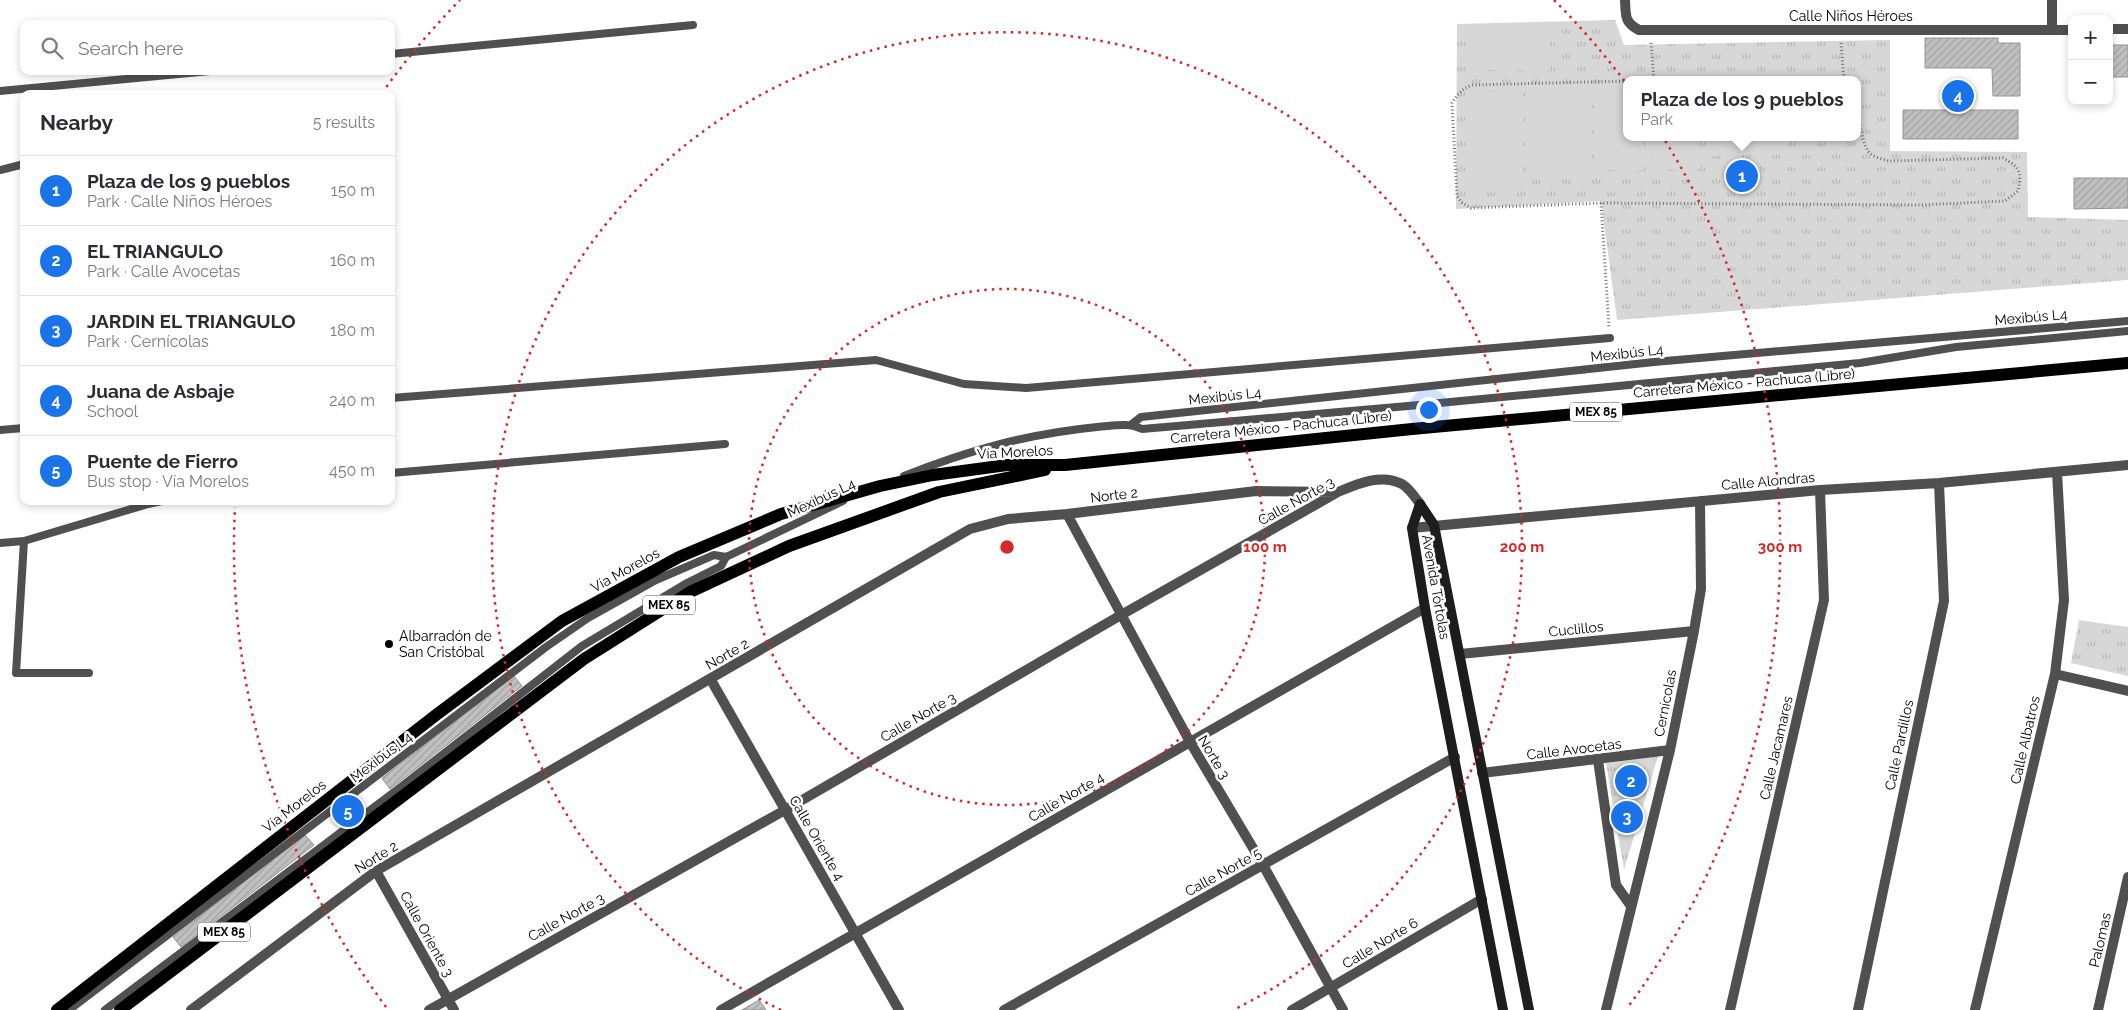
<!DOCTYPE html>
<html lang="en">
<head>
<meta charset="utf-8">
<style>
	body { margin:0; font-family:Raleway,sans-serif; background:#f7f7f7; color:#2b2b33 }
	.controls { position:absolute; right:15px; top:15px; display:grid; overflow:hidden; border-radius:10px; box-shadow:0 2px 8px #0003 }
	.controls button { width:45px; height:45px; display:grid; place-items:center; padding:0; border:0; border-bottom:1px solid #e1e1e2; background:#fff; color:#2b2b33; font:25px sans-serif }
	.you { position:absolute; left:1428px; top:409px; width:18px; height:18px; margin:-12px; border:4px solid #fff; border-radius:50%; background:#1a73e8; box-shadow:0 0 0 8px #1a73e833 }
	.badge { display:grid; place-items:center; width:32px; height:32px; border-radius:50%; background:#1a73e8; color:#fff; font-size:16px; font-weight:700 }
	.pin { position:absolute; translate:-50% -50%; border:2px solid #fff; box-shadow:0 1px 5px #0006 }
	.popup { position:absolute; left:1623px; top:76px; width:238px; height:65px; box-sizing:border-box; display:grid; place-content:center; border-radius:10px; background:#fff; filter:drop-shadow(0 1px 4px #0005); font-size:16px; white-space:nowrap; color:#7c7c81 }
	.popup b { font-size:19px; color:#2b2b33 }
	.popup::after { content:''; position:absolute; left:50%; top:100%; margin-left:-10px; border:10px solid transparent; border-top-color:#fff }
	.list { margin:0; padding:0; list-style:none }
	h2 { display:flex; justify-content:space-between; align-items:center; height:65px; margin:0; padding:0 20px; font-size:21px }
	h2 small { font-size:16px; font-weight:400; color:#7c7c81 }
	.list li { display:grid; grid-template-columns:32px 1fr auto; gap:15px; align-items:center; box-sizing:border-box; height:70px; padding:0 20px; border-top:1px solid #e1e1e2 }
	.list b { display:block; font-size:19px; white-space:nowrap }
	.list p { margin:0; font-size:16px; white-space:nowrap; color:#7c7c81 }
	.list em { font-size:16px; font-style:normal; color:#7c7c81 }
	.icon { flex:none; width:28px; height:28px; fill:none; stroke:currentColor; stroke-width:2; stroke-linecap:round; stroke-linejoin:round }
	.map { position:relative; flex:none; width:2128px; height:1010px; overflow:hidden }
	.search { position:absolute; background:#fff; box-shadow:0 2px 8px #0003; left:20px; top:20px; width:375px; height:55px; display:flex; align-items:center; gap:12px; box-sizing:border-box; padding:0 18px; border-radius:10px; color:#7c7c81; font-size:19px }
	.panel { position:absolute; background:#fff; box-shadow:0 2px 8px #0003; left:20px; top:90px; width:375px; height:415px; border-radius:10px }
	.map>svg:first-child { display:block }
	.grass { fill:url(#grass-tufts); fill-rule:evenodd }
	.garden { fill:#d7d7d7 }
	.building { fill:url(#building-hatch); stroke:#949494 }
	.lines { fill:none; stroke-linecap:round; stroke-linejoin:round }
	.path { stroke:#727272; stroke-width:3; stroke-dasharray:1 2.5; stroke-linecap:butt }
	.lane { stroke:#505050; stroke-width:8 }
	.street { stroke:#505050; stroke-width:10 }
	.secondary { stroke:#1d1d1d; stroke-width:10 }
	.primary { stroke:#000; stroke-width:12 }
	.ring { fill:none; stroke:#d62828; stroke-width:2.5; stroke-dasharray:2.5 5 }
	.poi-dot { fill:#000; stroke:#fff; stroke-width:2 }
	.labels { text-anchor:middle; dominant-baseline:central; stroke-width:5; stroke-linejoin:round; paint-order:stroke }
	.shield { fill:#fff; stroke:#4c4c4c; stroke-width:1 }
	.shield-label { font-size:12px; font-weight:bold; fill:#000 }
	.street-label { font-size:14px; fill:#000; stroke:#fff }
	.poi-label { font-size:14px; fill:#000; stroke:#fff; text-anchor:start }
	.centre { fill:#d62828; stroke:#fff; stroke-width:2.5 }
	.ring-label { font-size:15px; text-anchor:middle; font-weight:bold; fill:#d62828; stroke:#fff; stroke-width:5; stroke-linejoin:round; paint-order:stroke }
</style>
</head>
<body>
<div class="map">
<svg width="2128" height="1010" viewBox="0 0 2128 1010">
	<defs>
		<pattern id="grass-tufts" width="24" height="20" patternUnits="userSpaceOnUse" patternTransform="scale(1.25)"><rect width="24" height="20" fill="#d7d7d7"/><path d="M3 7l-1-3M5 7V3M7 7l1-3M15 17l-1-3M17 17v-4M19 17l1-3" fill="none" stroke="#b7b7b7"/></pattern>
		<pattern id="building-hatch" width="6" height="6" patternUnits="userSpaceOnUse" patternTransform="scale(1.25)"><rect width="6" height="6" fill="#c0c0c0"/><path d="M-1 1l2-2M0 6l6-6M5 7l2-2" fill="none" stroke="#a3a3a3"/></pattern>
	</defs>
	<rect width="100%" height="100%" fill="#fff"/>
	<path class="grass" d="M1615,20L1624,45L1890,40V151L2027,152L2028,217L2128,220V280L1617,320L1601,201L1456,209L1457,24ZM1627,80H1857V137H1627Z
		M2079,620L2128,627V676L2071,663Z
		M1658,756L1624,870L1606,763Z"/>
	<path class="garden" d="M1467,27H1550V70H1467Z
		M1532,87L1587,88V171H1531Z
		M1594,87H1627V137H1644V170H1594Z
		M1466,92H1522V184H1467Z
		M1652,137H1698L1699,169L1653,170Z
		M1709,137H1788V154L1710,156Z"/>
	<path class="building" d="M1925,38H1998V43H2020V96H1993L1992,68H1925Z
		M2109,45H2128V77H2109Z
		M1903,110H2018V139H1903Z
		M2074,178H2128V208L2074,209Z
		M514,676L522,686L390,789L382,778Z
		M305,835L314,845L181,947L173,937Z
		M759,1000L766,1010H742Z"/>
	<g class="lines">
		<path class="path" d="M1651,43L1654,80
			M1841,43L1844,80
			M1627,81L1472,85C1462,89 1458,94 1452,103L1457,196L1461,202L1471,208L1601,203L1920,205L2005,201L2018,191C2022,171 2020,168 2003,158L1889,161C1882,159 1872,157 1868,151C1859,136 1859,113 1857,96
			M1601,203L1609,327"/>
		<path class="lane" d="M391,54L693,25
			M0,91L210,71
			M0,170L24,164
			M391,398L876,360L964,384L1026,388L1610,338
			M1132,424L1141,417L1654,362L2128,321
			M0,430L24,428
			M391,473L725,444
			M904,476C969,450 1027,434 1097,427C1113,426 1128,422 1142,429L1408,406L1860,363L1956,347L2128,331
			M24,541L16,673H89
			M0,543L24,541L148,504L162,501
			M69,1010L546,647L588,618L656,580L714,555L726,557L843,501
			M105,1010L397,790L582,646L687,583L721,566L726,557"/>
		<path class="street" d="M1625,0C1626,16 1624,22 1639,30H2072
			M2109,29H2128
			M2052,30V0
			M1067,514L1190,742L1263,865L1343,1010
			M1412,528L1820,490L1939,483L2128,465
			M1460,654L1694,631
			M2055,674L2128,691
			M711,680L899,1010
			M1598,760L1616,885L1631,906
			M1482,773L1670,750
			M376,871L454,1010
			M191,1010L376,871L970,529L1008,519L1067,514L1256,491L1338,492
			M429,1010L785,810L1121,615L1338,492C1357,484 1381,473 1402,484C1409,488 1415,497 1420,504
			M721,1010L1425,608
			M1004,1010L1455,757
			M1292,1010L1482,899
			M1606,1010L1670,750L1694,631L1701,589L1700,501
			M1730,1010L1824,600L1820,490
			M1858,1010L1944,601L1939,483
			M1975,1010L2055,674L2064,600L2057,472
			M2098,1010L2128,877"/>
		<path class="secondary" d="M1420,504L1434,525L1529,1010
			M1420,504L1412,528L1425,608L1503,1010"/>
		<path class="primary" d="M57,1010L436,715L562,621L679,557L781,514L880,486L933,475L1007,465H1065L1412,429L2128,363
			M120,1010L584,659L690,592L789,546L939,492L1045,470"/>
	</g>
	<g class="ring">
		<circle cx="1007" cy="547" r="258"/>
		<path d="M781 1010A515 515 0 1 1 1233 1010"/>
		<path d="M386 1007A773 773 0 0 1 235 507M382 93A773 773 0 0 1 460 0M1554 0A773 773 0 0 1 1628 1007"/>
	</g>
	<circle class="poi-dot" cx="389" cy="644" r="5"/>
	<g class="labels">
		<g class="shield">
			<rect x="1570" y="402.5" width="52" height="19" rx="4"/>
			<rect x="643" y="595.5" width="52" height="19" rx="4"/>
			<rect x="198" y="922.5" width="52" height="19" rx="4"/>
		</g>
		<g class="shield-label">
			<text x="1596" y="412">MEX 85</text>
			<text x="669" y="605">MEX 85</text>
			<text x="224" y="932">MEX 85</text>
		</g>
		<g class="street-label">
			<text x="1851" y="16">Calle Niños Héroes</text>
			<text transform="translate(2031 317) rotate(-5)">Mexibús L4</text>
			<text transform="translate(1627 353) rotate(-6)">Mexibús L4</text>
			<text transform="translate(1744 383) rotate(-5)">Carretera México - Pachuca (Libre)</text>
			<text transform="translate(1225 396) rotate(-6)">Mexibús L4</text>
			<text transform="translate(1281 427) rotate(-6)">Carretera México - Pachuca (Libre)</text>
			<text transform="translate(1015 452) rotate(-3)">Vía Morelos</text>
			<text transform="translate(1768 481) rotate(-5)">Calle Alondras</text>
			<text transform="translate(1114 495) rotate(-7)">Norte 2</text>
			<text transform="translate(821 498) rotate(-25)">Mexibús L4</text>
			<text transform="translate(1296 501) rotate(-29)">Calle Norte 3</text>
			<text transform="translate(625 570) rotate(-29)">Vía Morelos</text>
			<text transform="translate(1436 587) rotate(80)">Avenida Tórtolas</text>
			<text transform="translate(1576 629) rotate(-6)">Cuclillos</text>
			<text transform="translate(727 654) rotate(-30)">Norte 2</text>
			<text transform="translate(1665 703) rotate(-79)">Cernícolas</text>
			<text transform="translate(918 717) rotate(-30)">Calle Norte 3</text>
			<text transform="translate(2025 740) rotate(-77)">Calle Albatros</text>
			<text transform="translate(1899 745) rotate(-78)">Calle Pardillos</text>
			<text transform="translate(1776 748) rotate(-77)">Calle Jacamares</text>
			<text transform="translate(1574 749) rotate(-7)">Calle Avocetas</text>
			<text transform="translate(381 757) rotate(-37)">Mexibús L4</text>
			<text transform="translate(1214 757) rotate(59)">Norte 3</text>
			<text transform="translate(1066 797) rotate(-30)">Calle Norte 4</text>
			<text transform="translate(294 806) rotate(-38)">Vía Morelos</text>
			<text transform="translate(817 838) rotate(60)">Calle Oriente 4</text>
			<text transform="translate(376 857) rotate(-32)">Norte 2</text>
			<text transform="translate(1223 872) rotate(-29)">Calle Norte 5</text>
			<text transform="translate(566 917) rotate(-29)">Calle Norte 3</text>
			<text transform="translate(427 934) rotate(61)">Calle Oriente 3</text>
			<text transform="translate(2100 940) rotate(-77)">Palomas</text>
			<text transform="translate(1380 943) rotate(-31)">Calle Norte 6</text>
		</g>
		<g class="poi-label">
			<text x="399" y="636">Albarradón de<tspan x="399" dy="16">San Cristóbal</tspan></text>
		</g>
	</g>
	<circle cx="1007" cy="547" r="8" class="centre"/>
	<g class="ring-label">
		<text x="1265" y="552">100 m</text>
		<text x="1522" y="552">200 m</text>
		<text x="1780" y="552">300 m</text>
	</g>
</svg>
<div class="controls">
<button>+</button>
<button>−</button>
</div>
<div class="you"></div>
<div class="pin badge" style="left:1742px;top:176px">1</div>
<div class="popup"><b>Plaza de los 9 pueblos</b>Park</div>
<div class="pin badge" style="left:1631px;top:781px">2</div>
<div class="pin badge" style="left:1627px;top:817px">3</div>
<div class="pin badge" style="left:1958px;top:96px">4</div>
<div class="pin badge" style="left:348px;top:811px">5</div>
<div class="search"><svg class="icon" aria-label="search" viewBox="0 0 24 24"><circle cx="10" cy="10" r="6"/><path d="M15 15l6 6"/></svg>Search here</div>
<section class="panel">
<h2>Nearby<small>5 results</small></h2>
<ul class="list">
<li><span class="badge">1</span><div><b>Plaza de los 9 pueblos</b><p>Park · Calle Niños Héroes</p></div><em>150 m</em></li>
<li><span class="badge">2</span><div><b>EL TRIANGULO</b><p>Park · Calle Avocetas</p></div><em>160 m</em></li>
<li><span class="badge">3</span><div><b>JARDIN EL TRIANGULO</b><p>Park · Cernícolas</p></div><em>180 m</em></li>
<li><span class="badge">4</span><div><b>Juana de Asbaje</b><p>School</p></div><em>240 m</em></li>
<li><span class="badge">5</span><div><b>Puente de Fierro</b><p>Bus stop · Vía Morelos</p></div><em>450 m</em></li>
</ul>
</section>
</div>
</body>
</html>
